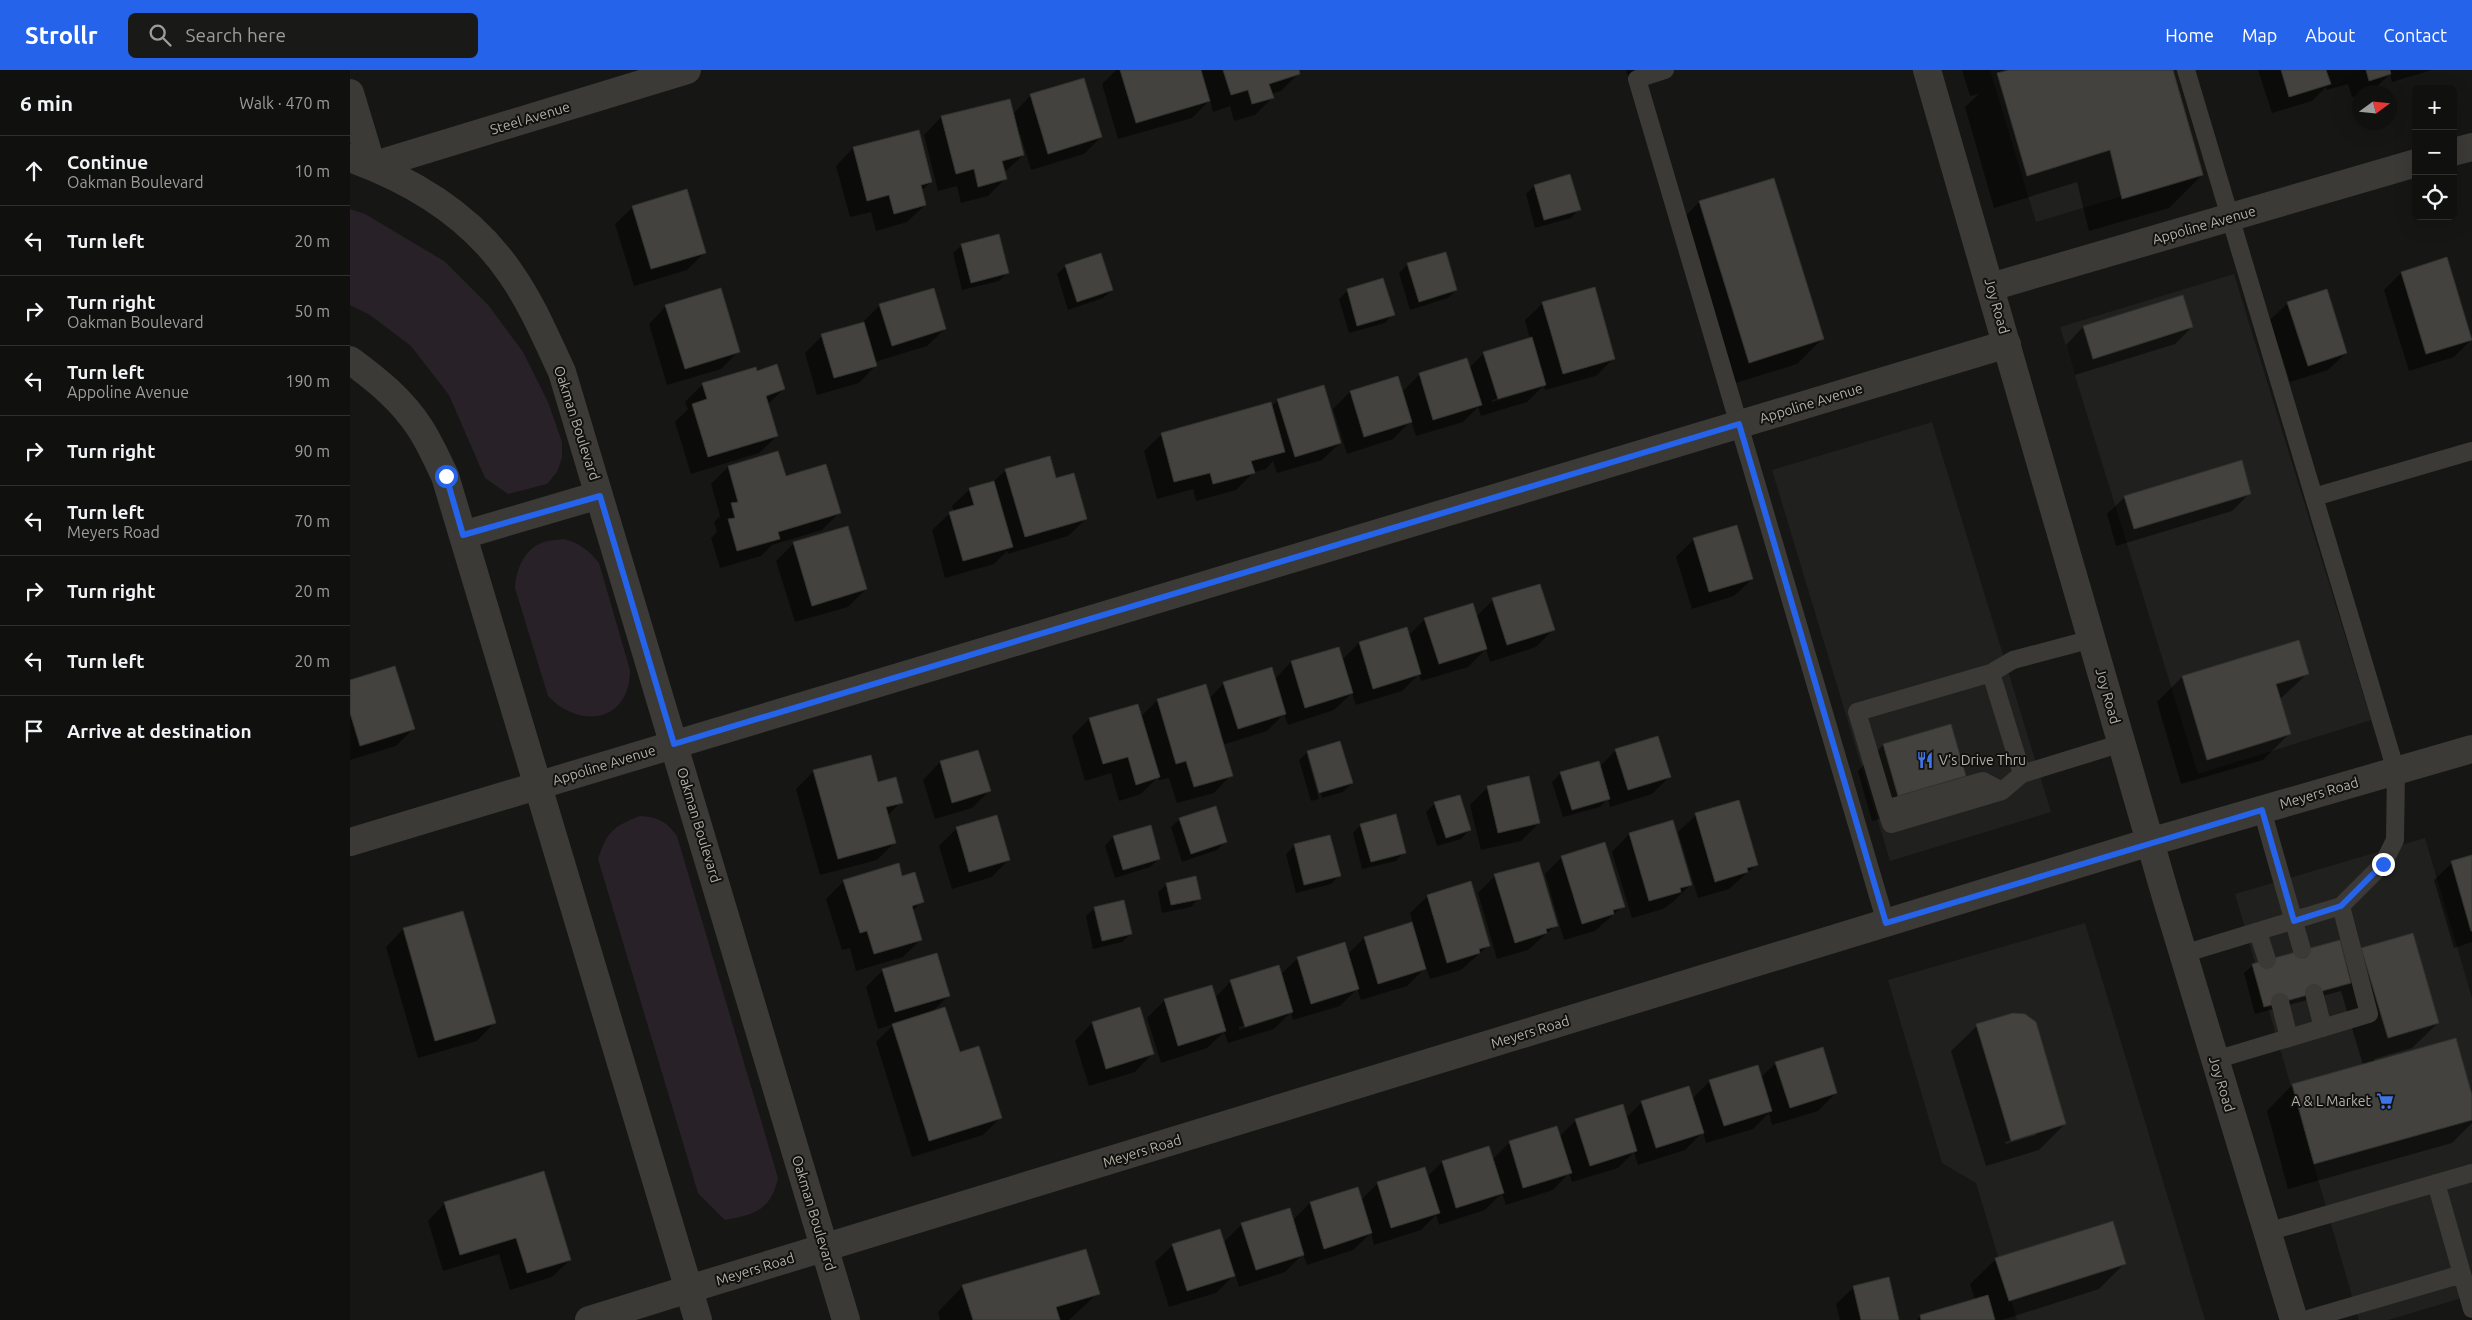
<!DOCTYPE html>
<html lang="en">
<head>
<meta charset="utf-8">
<style>
	body { margin:0; font-family:Ubuntu,sans-serif; background:#191918; color:#f1f3f6 }
	.controls { position:absolute; right:15px; top:15px; display:grid; overflow:hidden; border-radius:8px; box-shadow:0 5px 20px #0002 }
	.controls button { width:45px; height:45px; display:grid; place-items:center; padding:0; border:0; border-bottom:1px solid #30302f; background:#10100f; color:#f1f3f6; font:25px sans-serif }
	.compass { position:absolute; left:2002px; top:15px; width:45px; height:45px; border-radius:50%; background:#10100f; box-shadow:0 5px 20px #0002; rotate:75deg }
	.stop { position:absolute; width:15px; height:15px; margin:-11px; border:4px solid #2563eb; border-radius:50%; background:#fff }
	.stop.end { background:#2563eb; border-color:#fff; box-shadow:0 1px 5px #0008 }
	.list { margin:0; padding:0; list-style:none }
	h2 { display:flex; justify-content:space-between; align-items:center; height:65px; margin:0; padding:0 20px; font-size:21px }
	h2 small { font-size:16px; font-weight:400; color:#9c9d9e }
	.list li { display:grid; grid-template-columns:32px 1fr auto; gap:15px; align-items:center; box-sizing:border-box; height:70px; padding:0 20px; border-top:1px solid #30302f }
	.list b { display:block; font-size:19px; white-space:nowrap }
	.list p { margin:0; font-size:16px; white-space:nowrap; color:#9c9d9e }
	.list em { font-size:16px; font-style:normal; color:#9c9d9e }
	.icon { flex:none; width:28px; height:28px; fill:none; stroke:currentColor; stroke-width:2; stroke-linecap:round; stroke-linejoin:round }
	.map { position:relative; flex:none; width:2122px; height:1250px; overflow:hidden }
	header { display:flex; align-items:center; gap:30px; box-sizing:border-box; height:70px; padding:0 25px; background:#2563eb; color:#fff }
	header strong { font-size:24px }
	nav { display:flex; gap:28px; margin-inline-start:auto; font-size:18px }
	.search { width:350px; height:45px; background:#191918; display:flex; align-items:center; gap:12px; box-sizing:border-box; padding:0 18px; border-radius:8px; color:#9c9d9e; font-size:19px }
	main { display:flex }
	aside { flex:1; background:#10100f }
	.map>svg:first-child { display:block }
	.built { fill:#20201e }
	.green { fill:#292128 }
	.shadow { fill:#0007; fill-rule:evenodd }
	.building { fill:#43423f; stroke:#32322f }
	.lines { fill:none; stroke-linecap:round; stroke-linejoin:round }
	.service { stroke:#3b3a36; stroke-width:18 }
	.minor { stroke:#3b3a36; stroke-width:28 }
	.tertiary { stroke:#3b3a36; stroke-width:28 }
	.route { stroke:#2563eb; stroke-width:6 }
	.labels { text-anchor:middle; dominant-baseline:central; stroke-width:4; stroke-linejoin:round; paint-order:stroke }
	.street-label { font-size:14px; fill:#b5b1a7; stroke:#111110 }
	.poi-label { font-size:14px; fill:#b5b1a7; stroke:#111110; text-anchor:start }
</style>
</head>
<body>
<header>
<strong>Strollr</strong>
<div class="search"><svg class="icon" aria-label="search" viewBox="0 0 24 24"><circle cx="10" cy="10" r="6"/><path d="M15 15l6 6"/></svg>Search here</div>
<nav><a>Home</a><a>Map</a><a>About</a><a>Contact</a></nav>
</header>
<main>
<aside>
<h2>6 min<small>Walk · 470 m</small></h2>
<ul class="list">
<li><svg class="icon" aria-label="ahead" viewBox="0 0 24 24"><path d="M12 20V5M6 11l6-6 6 6"/></svg><div><b>Continue</b><p>Oakman Boulevard</p></div><em>10 m</em></li>
<li><svg class="icon" aria-label="left" viewBox="0 0 24 24"><path d="M17 20v-9H6M10 6l-5 5 5 5"/></svg><div><b>Turn left</b></div><em>20 m</em></li>
<li><svg class="icon" aria-label="right" viewBox="0 0 24 24"><path d="M7 20v-9h11M14 6l5 5-5 5"/></svg><div><b>Turn right</b><p>Oakman Boulevard</p></div><em>50 m</em></li>
<li><svg class="icon" aria-label="left" viewBox="0 0 24 24"><path d="M17 20v-9H6M10 6l-5 5 5 5"/></svg><div><b>Turn left</b><p>Appoline Avenue</p></div><em>190 m</em></li>
<li><svg class="icon" aria-label="right" viewBox="0 0 24 24"><path d="M7 20v-9h11M14 6l5 5-5 5"/></svg><div><b>Turn right</b></div><em>90 m</em></li>
<li><svg class="icon" aria-label="left" viewBox="0 0 24 24"><path d="M17 20v-9H6M10 6l-5 5 5 5"/></svg><div><b>Turn left</b><p>Meyers Road</p></div><em>70 m</em></li>
<li><svg class="icon" aria-label="right" viewBox="0 0 24 24"><path d="M7 20v-9h11M14 6l5 5-5 5"/></svg><div><b>Turn right</b></div><em>20 m</em></li>
<li><svg class="icon" aria-label="left" viewBox="0 0 24 24"><path d="M17 20v-9H6M10 6l-5 5 5 5"/></svg><div><b>Turn left</b></div><em>20 m</em></li>
<li><svg class="icon" aria-label="arrive" viewBox="0 0 24 24"><path d="M6 21V4h12l-3 4 3 4H6"/></svg><div><b>Arrive at destination</b></div></li>
</ul>
</aside>
<div class="map">
<svg width="2122" height="1250" viewBox="0 0 2122 1250">
	<rect width="100%" height="100%" fill="#161614"/>
	<path class="built" d="M1640,0H1823L1853,102L1686,152Z
		M1884,204L2021,650L1848,704L1710,257Z
		M1582,352L1701,742L1540,791L1422,400Z
		M2075,768L2122,928V1225L2038,1250H2009L1885,824Z
		M1735,853L1855,1250H1667L1626,1113L1592,1093L1538,910Z"/>
	<path class="green" d="M0,139L15,144L94,191L139,236L173,282L198,332L212,372V388L207,402L197,414L158,424L135,408L99,325L61,276L20,245L0,235Z
		M214,469C229,473 239,480 249,493L280,600C280,652 230,660 198,626L165,518C166,501 173,482 189,474C196,470 206,470 214,469Z
		M290,746C308,747 317,752 327,766L428,1108C421,1140 404,1145 375,1150L348,1123L248,789C258,761 262,757 290,746Z"/>
	<path class="shadow" d="M766,0H947L948,4L931,21L921,24L922,28L905,45L884,51L880,36L863,42L860,30L842,48L768,69L752,14Z
		M1276,0H1312L1279,10Z
		M1612,0H1821L1852,105L1819,138L1739,161L1727,112L1644,138L1615,37L1629,24L1620,26Z
		M1908,0H2082L2042,12L2040,4L2022,21L2010,22V25L2002,27L1998,14L1977,20L1976,17L1962,31L1922,43Z
		M681,25L751,67L734,84L681,100L670,64L668,65L673,85L654,103L655,109L638,126L611,133L607,116L588,121L574,65L591,47L663,44Z
		M568,61L581,112L571,121L575,135L557,152L526,161L521,142L500,147L486,96L503,78Z
		M1184,116L1229,139L1221,148L1185,158L1176,124Z
		M1349,132L1472,269L1447,294L1373,317L1324,158Z
		M283,137L355,182L337,200L284,216L265,154Z
		M612,175L658,202L649,211L612,220L603,183Z
		M1095,183L1106,220L1098,228L1060,240L1049,203L1057,195Z
		M716,196L762,220L753,228L718,240L707,204Z
		M2051,203L2121,270L2104,287L2059,301L2034,220Z
		M998,220L1043,244L1035,253L999,263L989,229Z
		M1832,226L1842,257L1825,274L1725,305L1716,275L1733,257Z
		M1193,233L1264,288L1246,306L1195,320L1194,315L1177,332L1131,346L1128,337L1113,352L1066,366L1061,351L1043,369L997,384L983,339L1000,322L1047,307L1052,322L1070,304L1119,298L1134,283L1180,269L1175,250ZM1175,320V322L1142,332V330Z
		M1938,233L1996,283L1978,300L1940,312L1920,250Z
		M530,235L595,259L577,276L525,292L526,295L509,313L467,325L455,283L472,266L513,252Z
		M316,236L388,282L371,299L317,315L299,254Z
		M406,302L434,319L417,335L427,366L409,383L341,404L325,352L338,339L335,332L353,314Z
		M928,330L990,373L972,390L927,403L923,391L916,399L904,402L886,420L846,431L843,419L807,429L794,381L812,364L921,337Z
		M378,397L435,407L489,443L472,460L422,475L411,486L370,498L361,468L367,462L364,452L370,446L361,414Z
		M656,400L705,409L736,449L718,466L658,484L657,481L644,494L595,508L582,460L600,443L604,442L602,436L620,419L643,412Z
		M1900,423L1882,441L1766,476L1757,444L1775,427Z
		M1344,469L1402,509L1384,526L1342,539L1326,487Z
		M444,473L516,519L498,537L445,552L426,491Z
		M1143,530L1203,560L1186,577L1140,592L1136,579L1118,597L1071,611L1069,604L1052,621L1006,635L1002,623L984,640L938,655L934,644L917,661L872,675L881,705L864,723L827,733L819,708L809,710L808,707L791,724L769,731L761,703L735,711L722,666L739,649L790,647L808,630L859,629L874,613L924,610L941,592L988,578L992,590L1009,573L1058,566L1075,549L1126,547Z
		M1958,603L1929,630L1939,664L1913,690L1831,714L1807,632L1832,607Z
		M0,611L63,659L46,676L0,690Z
		M1600,655L1615,706L1589,731L1522,751L1508,701L1533,675Z
		M1266,680L1319,707L1302,724L1260,737L1258,728L1250,737L1213,747L1202,712L1211,703L1249,697Z
		M958,682L1002,713L993,722L972,728L960,685H957L969,729L961,731L949,690Z
		M590,692L639,721L622,738L585,749L573,710Z
		M464,701L527,714L551,732L537,746L545,772L527,790L470,805L446,719Z
		M1138,717L1189,753L1171,771L1131,780L1120,735Z
		M1085,733L1119,760L1111,769L1087,776L1076,742Z
		M1346,745L1407,794L1379,819L1348,828L1328,762Z
		M830,749L875,772L867,780L832,792L821,757Z
		M1011,755L1054,782L1046,791L1012,799L1003,763Z
		M800,756L809,789L800,797L765,808L755,776L763,767Z
		M607,758L659,789L642,807L602,819L589,776Z
		M1279,764L1341,814L1323,832L1313,839L1282,848L1262,782Z
		M945,775L989,806L981,814L946,823L936,784Z
		M2122,786V872L2104,878L2084,810L2102,793Z
		M1212,787L1273,836L1245,861L1214,870L1195,804Z
		M548,795L551,807L572,831L562,842L571,869L553,887L506,901L500,878L492,880L476,829L493,812Z
		M1145,806L1206,855L1178,880L1147,889L1128,823Z
		M817,814L849,828L841,837L812,843L808,822Z
		M1078,826L1139,875L1111,900L1080,909L1076,897L1057,916L1011,930L1007,919L990,936L943,950L941,942L924,959L878,973L874,962L857,978L811,993L797,948L814,931L861,916L865,928L881,911L930,905L948,888L997,885L1014,868L1063,853L1060,843ZM923,947V949L889,960V957Z
		M745,838L781,864L772,872L743,879L736,846Z
		M112,842L144,953L127,971L68,988L36,877L53,859Z
		M2012,879L2088,953L2062,978L2024,989L2025,992L2122,1029V1053L2102,1073L1938,1119L1917,1041L1942,1015L2013,995L1991,921L1905,944L1894,903L1903,895L1995,896Z
		M533,900L599,925L582,942L650,1048L633,1065L562,1087L526,972L544,954L528,959L516,917Z
		M789,939L802,984L785,1002L739,1016L725,971L742,953Z
		M1627,956L1715,1054L1689,1080L1636,1096L1601,981ZM1686,1062V1065L1656,1074L1655,1072Z
		M1426,993L1486,1023L1468,1041L1422,1055L1419,1043L1403,1059L1356,1073L1353,1062L1335,1080L1288,1095L1284,1082L1268,1098L1222,1112L1219,1103L1203,1120L1156,1135L1152,1123L1135,1140L1089,1155L1086,1145L1071,1160L1024,1175L1021,1163L1003,1180L957,1195L953,1184L935,1202L889,1217L885,1204L866,1223L819,1237L805,1192L823,1175L873,1173L892,1154L942,1151L960,1133L1011,1130L1028,1113L1077,1107L1092,1092L1138,1078L1142,1090L1160,1072L1209,1067L1226,1050L1276,1048L1292,1032L1342,1029L1360,1011L1410,1008Z
		M95,1133L220,1190L202,1207L160,1220L149,1184L93,1201L78,1151Z
		M1646,1189L1775,1193L1749,1219L1652,1250H1567L1571,1246L1625,1230L1620,1214Z
		M613,1216L748,1223L719,1250H590L588,1242Z
		M1504,1217L1548,1250H1490L1486,1234Z"/>
	<path class="building" d="M770,0H851L860,31L786,53Z
		M873,0H949L950,4L919,14L924,28L902,34L898,20L881,25Z
		M1659,0H1823L1853,105L1772,129L1760,80L1677,106L1647,3Z
		M1931,0H1976L1981,14L1939,27Z
		M2016,0H2040L2041,4L2019,11Z
		M734,8L752,67L698,84L680,24Z
		M660,29L674,85L652,91L657,109L628,117L624,99L606,104L591,46Z
		M569,60L582,112L571,115L576,135L544,144L539,125L517,131L503,77Z
		M1220,104L1231,140L1194,150L1184,115Z
		M1424,108L1474,269L1399,293L1349,131Z
		M337,119L356,183L301,199L282,136Z
		M649,164L659,203L621,213L611,174Z
		M1096,182L1107,220L1069,232L1057,193Z
		M751,183L763,220L727,232L715,195Z
		M2097,187L2122,270L2076,284L2051,202Z
		M1033,208L1045,245L1007,256L997,219Z
		M1245,217L1265,289L1213,304L1192,232Z
		M371,218L390,282L335,299L315,235Z
		M584,218L596,259L542,276L529,234Z
		M1977,219L1997,283L1958,296L1937,232Z
		M1833,225L1843,257L1743,289L1733,256Z
		M514,252L527,296L484,308L471,264Z
		M1182,267L1196,315L1148,329L1133,282Z
		M1117,288L1132,335L1083,350L1069,303Z
		M427,294L435,319L416,326L428,366L358,387L342,334L357,329L352,313L406,297L407,301Z
		M1048,306L1062,352L1014,367L1000,321Z
		M974,315L991,373L945,387L927,329Z
		M921,332L935,382L901,391L905,403L863,414L860,403L824,412L811,363Z
		M428,381L436,406L476,394L491,443L428,462L430,469L387,481L378,449L385,448L381,433L388,432L378,396Z
		M700,386L706,408L724,403L737,449L675,467L655,399Z
		M1892,390L1901,424L1784,459L1774,426Z
		M644,411L663,477L613,491L599,442L624,435L619,418Z
		M1387,455L1403,509L1359,522L1343,468Z
		M498,456L517,519L462,536L443,472Z
		M1190,514L1205,560L1157,575L1142,528Z
		M1123,533L1137,579L1089,594L1074,548Z
		M1057,557L1071,604L1023,619L1009,572Z
		M1949,570L1959,604L1926,614L1941,664L1857,690L1832,606Z
		M989,577L1003,623L955,638L941,591Z
		M45,596L65,659L10,676L0,643V610Z
		M922,597L936,644L888,659L873,612Z
		M856,614L883,706L844,717L836,691L826,694L807,629Z
		M788,634L810,707L786,715L778,687L753,694L739,648Z
		M1601,654L1616,706L1548,726L1533,674Z
		M1308,666L1321,707L1278,720L1265,679Z
		M990,671L1003,713L969,723L957,681Z
		M628,680L641,721L602,733L590,691Z
		M521,685L528,712L546,707L553,733L536,737L546,773L488,789L463,700Z
		M1249,691L1260,729L1222,740L1210,702Z
		M1179,706L1190,753L1148,763L1137,716Z
		M1110,725L1121,760L1096,768L1084,732Z
		M1389,730L1408,795L1397,798L1398,802L1365,812L1345,743Z
		M866,736L877,772L841,784L829,748Z
		M1046,744L1056,783L1021,792L1010,754Z
		M647,745L660,790L619,802L606,757Z
		M1323,750L1342,815L1330,818L1331,822L1299,831L1279,763Z
		M801,755L810,789L773,800L763,766Z
		M980,765L991,806L954,815L944,774Z
		M1255,772L1275,837L1263,840L1264,844L1232,854L1211,786Z
		M2122,785V861H2121L2101,791Z
		M1189,792L1208,856L1196,859L1197,863L1165,873L1144,804Z
		M549,793L552,806L565,802L574,832L562,836L572,870L524,884L517,861L510,863L493,810Z
		M846,806L851,829L821,835L816,813Z
		M1121,811L1140,876L1129,879L1130,883L1097,893L1077,825Z
		M774,830L782,864L752,871L744,837Z
		M113,841L146,953L85,971L53,858Z
		M1062,852L1076,899L1028,914L1014,867Z
		M2063,863L2089,953L2038,968L2011,878Z
		M1990,870L2001,913L1914,937L1902,894Z
		M995,872L1009,919L961,934L947,887Z
		M587,883L600,926L545,942L532,899Z
		M929,895L943,942L895,957L880,910Z
		M862,915L876,961L828,976L814,929Z
		M595,937L610,982L629,976L652,1048L579,1071L542,954Z
		M790,937L804,984L756,999L742,952Z
		M1663,943L1675,944L1686,952L1716,1054L1661,1071L1626,954Z
		M2106,968L2122,1025V1050L1964,1094L1942,1014Z
		M1473,977L1487,1023L1440,1038L1425,992Z
		M1408,995L1422,1041L1374,1056L1359,1010Z
		M1339,1016L1354,1063L1306,1078L1291,1031Z
		M1273,1034L1287,1081L1240,1096L1225,1049Z
		M1207,1056L1222,1103L1173,1118L1159,1071Z
		M1139,1076L1154,1123L1106,1138L1092,1091Z
		M1075,1097L1090,1143L1041,1158L1027,1112Z
		M194,1101L221,1190L177,1203L166,1168L110,1185L94,1132Z
		M1008,1117L1022,1163L974,1179L960,1132Z
		M940,1138L954,1185L906,1200L891,1153Z
		M1763,1151L1776,1194L1659,1231L1645,1188Z
		M870,1159L885,1206L837,1221L822,1174Z
		M736,1179L750,1224L706,1237L710,1250H623L612,1215Z
		M1539,1207L1549,1250H1511L1503,1216Z
		M1638,1225L1645,1250H1571L1570,1245Z"/>
	<g class="lines">
		<path class="service" d="M1315,0L1287,9L1536,853
			M1836,0L2046,701L2045,770L2033,794L1991,836L2019,944L1865,990
			M1964,427L2122,381
			M1742,569L1663,590L1641,603L1672,704L1772,673
			M1641,603L1507,642L1536,739L1541,754L1652,721L1672,704
			M1536,739L1633,711L1652,721
			M1912,740L1952,880
			M1908,862L1917,890
			M1833,884L1991,836
			M1964,923L1973,958
			M1930,932L1939,968
			M2086,1113L2122,1239
			M1917,1162L2122,1103
			M1955,1250L2112,1204"/>
		<path class="minor" d="M0,23L22,96L337,0
			M2103,82L2122,77
			M1641,217L2066,93
			M0,772L1657,274
			M239,1250L339,1219"/>
		<path class="tertiary" d="M1577,0L1816,827L1944,1250
			M0,88C64,111 122,146 161,204C182,234 196,268 212,302L496,1250
			M0,290C26,309 52,330 70,358C80,373 87,390 95,406L348,1250
			M113,465L249,425
			M339,1219L1800,772L2122,679"/>
	</g>
	<g class="lines">
		<path class="route" d="M96,406L113,465L250,426L324,674L1389,354L1536,853L1912,740L1944,851L1991,836L2033,794"/>
	</g>
	<defs>
		<g id="restaurant-bare" transform="scale(1.35)"><path d="M-5-6h1v4h1v-4h1v4h1v-4h1v5L-1.5 .5V6h-2V.5L-5-1ZM5-6V6H3V1.5H1.5Q1.5-4 5-6Z" fill="#3f74e4" stroke="#111110" stroke-width="2.5" paint-order="stroke"/></g>
		<g id="supermarket-bare" transform="scale(1.35)"><path d="M-6-5.5h2.5l.6 2H6L4.5 2H-2.5L-4.4-4H-6ZM-1.5 3.2a1.3 1.3 0 1 0 .1 0ZM3 3.2a1.3 1.3 0 1 0 .1 0Z" fill="#3f74e4" stroke="#111110" stroke-width="2.5" paint-order="stroke"/></g>
	</defs>
	<g fill-rule="evenodd">
		<use href="#restaurant-bare" x="1575" y="690"/>
		<use href="#supermarket-bare" x="2035" y="1031"/>
	</g>
	<g class="labels">
		<g class="street-label">
			<text transform="translate(180 48) rotate(-17)">Steel Avenue</text>
			<text transform="translate(1854 155) rotate(-16)">Appoline Avenue</text>
			<text transform="translate(1647 236) rotate(74)">Joy Road</text>
			<text transform="translate(1461 333) rotate(-17)">Appoline Avenue</text>
			<text transform="translate(227 353) rotate(72)">Oakman Boulevard</text>
			<text transform="translate(1758 626) rotate(74)">Joy Road</text>
			<text transform="translate(254 695) rotate(-17)">Appoline Avenue</text>
			<text transform="translate(1969 723) rotate(-16)">Meyers Road</text>
			<text transform="translate(349 755) rotate(73)">Oakman Boulevard</text>
			<text transform="translate(1180 962) rotate(-17)">Meyers Road</text>
			<text transform="translate(1872 1014) rotate(73)">Joy Road</text>
			<text transform="translate(792 1081) rotate(-17)">Meyers Road</text>
			<text transform="translate(464 1143) rotate(73)">Oakman Boulevard</text>
			<text transform="translate(405 1199) rotate(-17)">Meyers Road</text>
		</g>
		<g class="poi-label">
			<text x="1589" y="690">V’s Drive Thru</text>
			<text x="2021" y="1031" text-anchor="end">A &amp; L Market</text>
		</g>
	</g>
</svg>
<div class="controls">
<button>+</button>
<button>−</button>
<button><svg class="icon" aria-label="locate" viewBox="0 0 24 24"><circle cx="12" cy="12" r="6"/><path d="M12 2v4M12 18v4M2 12h4M18 12h4"/></svg></button>
</div>
<svg class="compass" viewBox="-18 -18 36 36"><path d="M0-13l5 13h-10z" fill="#e53935"/><path d="M0 13l5-13h-10z" fill="#9c9d9e"/></svg>
<div class="stop" style="left:96px;top:406px"></div>
<div class="stop end" style="left:2033px;top:794px"></div>
</div>
</main>
</body>
</html>
